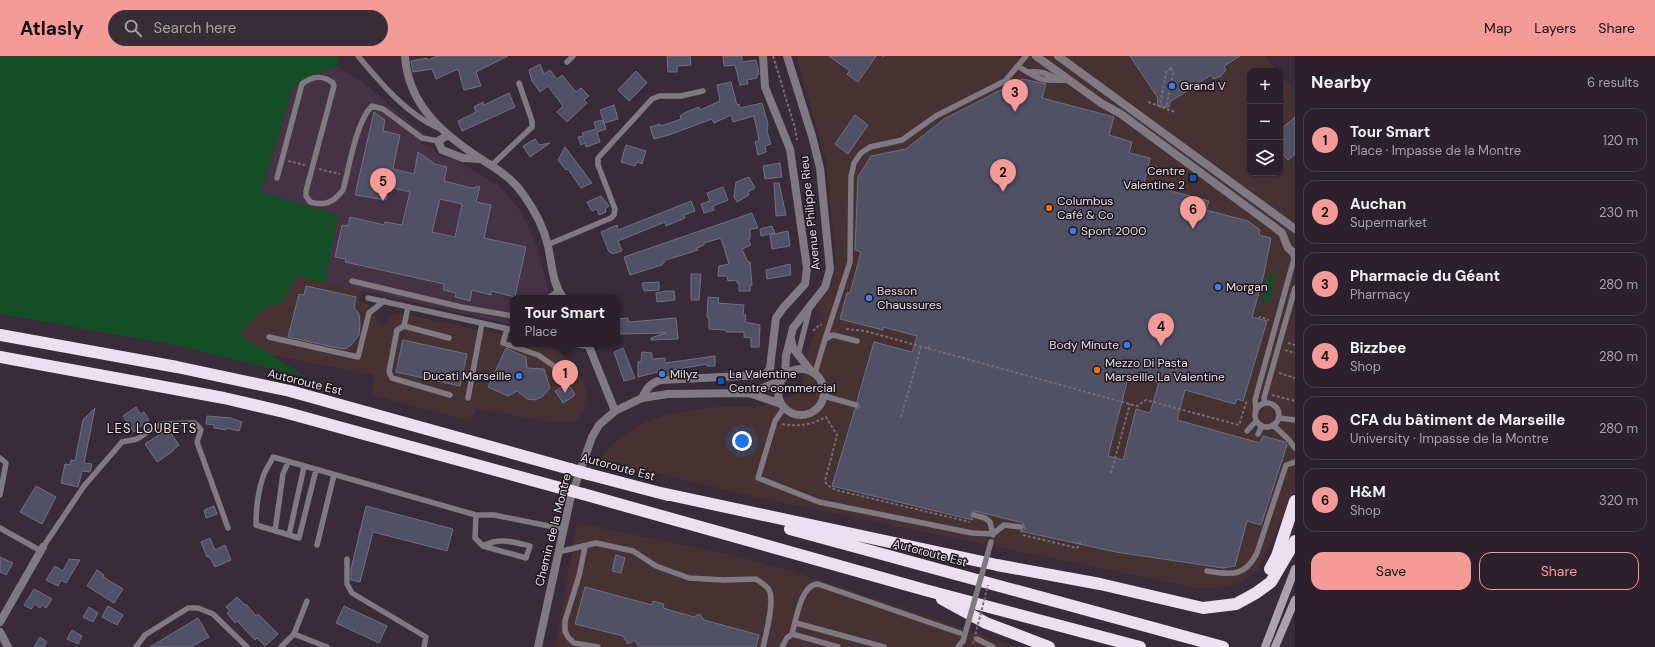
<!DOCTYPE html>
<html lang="en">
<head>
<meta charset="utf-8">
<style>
	body { margin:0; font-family:"DM Sans",sans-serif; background:#372d37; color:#f1f3f6 }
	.controls { position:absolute; right:12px; top:12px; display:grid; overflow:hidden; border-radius:8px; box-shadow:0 1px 3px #0004 }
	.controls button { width:36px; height:36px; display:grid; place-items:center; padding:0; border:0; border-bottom:1px solid #473e47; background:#2b202b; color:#f1f3f6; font:20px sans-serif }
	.you { position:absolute; left:742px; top:385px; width:14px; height:14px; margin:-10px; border:3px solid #fff; border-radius:50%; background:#1a73e8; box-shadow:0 0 0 6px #1a73e833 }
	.badge { display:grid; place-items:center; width:26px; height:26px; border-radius:50%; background:#f59b97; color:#111; font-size:13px; font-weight:700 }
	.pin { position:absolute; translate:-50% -33px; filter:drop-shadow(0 1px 2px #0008) }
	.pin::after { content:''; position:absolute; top:21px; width:14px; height:12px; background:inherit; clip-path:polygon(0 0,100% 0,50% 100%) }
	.popup { position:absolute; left:510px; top:239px; width:110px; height:52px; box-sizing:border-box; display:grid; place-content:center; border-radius:8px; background:#2b202b; filter:drop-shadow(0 1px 3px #0005); font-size:13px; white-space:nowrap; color:#a6a3a9 }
	.popup b { font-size:15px; color:#f1f3f6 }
	.popup::after { content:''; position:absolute; left:50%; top:100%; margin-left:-8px; border:8px solid transparent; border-top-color:#2b202b }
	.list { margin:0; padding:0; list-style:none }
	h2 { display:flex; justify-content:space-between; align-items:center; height:52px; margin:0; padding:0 16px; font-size:17px }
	h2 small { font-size:13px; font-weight:400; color:#a6a3a9 }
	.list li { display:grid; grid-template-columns:26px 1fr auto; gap:12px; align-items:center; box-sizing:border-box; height:64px; margin:0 8px 8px; padding:0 8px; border:1px solid #473e47; border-radius:12px }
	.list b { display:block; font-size:15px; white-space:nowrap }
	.list p { margin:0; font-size:13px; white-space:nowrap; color:#a6a3a9 }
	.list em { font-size:13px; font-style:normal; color:#a6a3a9 }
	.actions { display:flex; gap:8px; padding:12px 16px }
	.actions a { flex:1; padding:9px 0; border:1px solid #f59b97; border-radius:12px; text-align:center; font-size:14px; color:#f59b97 }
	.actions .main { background:#f59b97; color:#111 }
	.icon { flex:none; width:22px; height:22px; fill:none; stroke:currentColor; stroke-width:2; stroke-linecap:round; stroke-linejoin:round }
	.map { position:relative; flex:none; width:1295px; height:591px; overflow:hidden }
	header { display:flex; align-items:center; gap:24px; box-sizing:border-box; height:56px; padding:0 20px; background:#f59b97; color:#111 }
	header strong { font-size:19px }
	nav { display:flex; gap:22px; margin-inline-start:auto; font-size:14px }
	.search { width:280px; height:36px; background:#372d37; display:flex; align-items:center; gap:10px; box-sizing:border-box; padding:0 14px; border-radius:22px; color:#a6a3a9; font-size:15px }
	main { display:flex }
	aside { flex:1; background:#2b202b }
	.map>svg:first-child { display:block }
	.commercial { fill:#473233 }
	.built { fill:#453245 }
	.green { fill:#144e27 }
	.building { fill:#505164; stroke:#6f7084; fill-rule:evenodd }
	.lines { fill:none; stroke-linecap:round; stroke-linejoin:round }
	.path { stroke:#756975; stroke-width:2; stroke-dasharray:3 2; stroke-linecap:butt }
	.service { stroke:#807981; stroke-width:5.5 }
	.minor { stroke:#807981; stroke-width:8 }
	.tertiary { stroke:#807981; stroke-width:8 }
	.secondary { stroke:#aca2ae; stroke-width:8 }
	.motorway { stroke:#eedef1; stroke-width:12 }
	.path-bridge { stroke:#756975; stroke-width:2; stroke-dasharray:3 2; stroke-linecap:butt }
	.service-bridge { stroke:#807981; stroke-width:5.5 }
	.motorway-bridge { stroke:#eedef1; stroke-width:12 }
	.shop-dot { fill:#3f7fe0; stroke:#1d161d; stroke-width:1.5 }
	.transit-dot { fill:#1a4fb4; stroke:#1d161d; stroke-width:1.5 }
	.food-dot { fill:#e8710a; stroke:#1d161d; stroke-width:1.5 }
	.labels { text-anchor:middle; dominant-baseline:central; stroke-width:3; stroke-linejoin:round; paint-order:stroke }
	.poi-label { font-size:12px; fill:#e7dee7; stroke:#1d161d; text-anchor:start }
	.street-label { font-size:12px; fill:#e7dee7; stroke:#1d161d }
	.neighbourhood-label { font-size:13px; letter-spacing:1px; fill:#e7dee7; stroke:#1d161d }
</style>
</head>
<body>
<header>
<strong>Atlasly</strong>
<div class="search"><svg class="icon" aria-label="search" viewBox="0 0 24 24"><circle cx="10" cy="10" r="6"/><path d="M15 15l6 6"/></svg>Search here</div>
<nav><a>Map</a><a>Layers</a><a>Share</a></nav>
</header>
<main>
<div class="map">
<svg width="1295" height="591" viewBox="0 0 1295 591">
	<rect width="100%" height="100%" fill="#392b39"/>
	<path class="commercial" d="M796,0H1265L1278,15H1250V117H1280V18L1295,35V435L1258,514L1242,526L1219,532H1197L755,441L661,418L597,409L605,395L623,379L646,366L668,358L718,351L765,350L801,335L808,296L821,257L816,255L818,248L827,238L833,227L836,205L826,105Z
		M297,220L362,235L359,245L367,248L377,263V268L386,269L389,263L395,258H403L513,281V288H542L564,299L579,315L587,339L584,356L574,366H554L477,353L470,365L372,339L373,319L271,299L238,278L262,254L283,245Z
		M577,467L736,500L794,516L1018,591H555Z"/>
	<path class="built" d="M337,10L360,24L423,77L421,88L432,91L440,100L462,105L472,114L497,128L506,137L519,153L528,169L538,193L549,236L553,242H513V269L198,198L261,137L293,30L311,20Z"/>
	<path class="green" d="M0,0H339L337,10L311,20L293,30L261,136L338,159L325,227L297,220L283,245L262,254L239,278L306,321L179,290L0,258Z
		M1268,218L1276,220L1268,247L1261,245Z"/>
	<path class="building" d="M437,0H508L476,16L481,30L464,34L458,13L436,23L432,13L413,16L411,5L427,2L428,4Z
		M667,0H690L691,9L677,10V16H668Z
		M723,0H742V6L756,4L759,18H757V22L747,24L748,28L740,29L735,9L724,10Z
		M829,0H876L858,26L847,18L850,15Z
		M1130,0H1240L1224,10L1226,14L1221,20L1213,23L1211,19L1170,46L1169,51L1157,49L1158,42Z
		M540,8L544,18L550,14L557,23L562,19L576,36L581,32L589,40L584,44L587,47L567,66L557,56L563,50L548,30L540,36L532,25L529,14Z
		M636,15L647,27L629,45L618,34Z
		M1022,23L1046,28L1042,42L1114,61L1109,79L1132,86L1129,97L1150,102L1144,128L1209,145L1206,154L1248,165L1260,174L1259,179L1271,182L1264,218L1252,261L1267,265L1243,345L1237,343L1235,348L1185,334L1177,364L1260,387L1263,380L1285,386L1287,389L1261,469L1247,465L1235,510L1223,512L1116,496L1020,475L1025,473L1023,467L975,455L970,458L973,464L832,430L855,353L860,351L857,345L874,286L912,296L917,280L883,271V274L840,263L847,237H850L861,196L855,194L858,121L871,100L906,93L944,63ZM1140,321L1159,326L1150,357L1136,353L1123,404L1108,400L1128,322L1138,325Z
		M731,26L737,49L739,48L740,52L762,47L768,68L767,75L771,88L765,90L766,96L758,99L755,86L759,84L754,60L733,66L731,59L714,67L712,63L669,79L654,83L650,71L660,68L661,70L681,63L680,60L684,57L699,51L700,54L720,45L717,29Z
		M509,37L515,51L462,75L458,65L476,56L474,51L483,46L484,49Z
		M614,49L618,63L604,67L600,54Z
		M374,56L385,64L383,75L400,79L393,113L414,118L418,96L435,108L447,111L444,125L472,132L480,130L476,146L491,149L484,182L526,191L515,241L491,235V239L472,234L470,245L455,241L456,237L443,234L444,228L345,206L346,203L335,201L342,169L348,170L350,161L384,169L385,166L402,169L410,136L389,131L386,144L355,139ZM440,143L462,148L455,181L432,176Z
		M855,59L868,69L848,98L835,88Z
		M1295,61V98L1288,104L1280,95V74Z
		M603,64L606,73L597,76L600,86L586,91L585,87L581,89L578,81L583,80L582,77L596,73L594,66Z
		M535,83L539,89L550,87L530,101L523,90Z
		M626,89L646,95L642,108L637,106L635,110L621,106Z
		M565,91L592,127L581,132L568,113L566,114L558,104Z
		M780,107L782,121L765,123L763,110Z
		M749,121L755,132L748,136L749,139L737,146L734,141L736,126Z
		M774,127H779L786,159L776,160Z
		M723,131L728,144L713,150L714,154L704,157L701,148L710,145L707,137Z
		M601,140L609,150L605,153L606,156L599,159L597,153L592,155L587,146Z
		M691,145L695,155L684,159L685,162L666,170L665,166L618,185L622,195L612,198L611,196H609L601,176L617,169L618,174Z
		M752,157L758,172L750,173V183H748L751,189L742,193L748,206H750L752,229H750V235H739V227H737V224L728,225L727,220H718L719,210L729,208L721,182L704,187V189L697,192L698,194L666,204L662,209L630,219L624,201Z
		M772,170L775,177L761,180L760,173Z
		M788,175L790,190L772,193L770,179Z
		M790,208L791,219L767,223L766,214Z
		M691,218H701L699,244H691Z
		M659,226V234L644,235L642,227Z
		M306,230L356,241L354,251L359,258L360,268L359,279L350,290L345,293L338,292L288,281L299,238L304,239Z
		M666,235H674L675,244L657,246L656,237Z
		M708,241L719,242L718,247L744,249L743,259H746L745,266L760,269L759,291H751V282L744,281V276H726V274L709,273V262L707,261Z
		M628,262L629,266L676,262L678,283L651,284V282L666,277L621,278V276H617V263Z
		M403,284L467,298L460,330L396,316Z
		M506,292L526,301L527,312L544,313L550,332L542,341L534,344L527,343L517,335L508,340L488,331Z
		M623,292L635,322L624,325L614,296Z
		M642,296L652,297V303L665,302V307L715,300V310H707V308L673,314V318L658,319V316L638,321V306H641Z
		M568,327L575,339L563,347L555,335Z
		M136,351L140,358L144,356L149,364L134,376L123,360Z
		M95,352L84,407L92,408L90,416L82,415L78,431L61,427L65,408L70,409L71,404L75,405L83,364Z
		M207,360L231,362L242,366L239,375L226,372V374L214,372V369L206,368Z
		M168,373L179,389L173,394V395L157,406L145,388Z
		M36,430L56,441L42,468L20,456Z
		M214,450L217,458L206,462L204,454Z
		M366,450L453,473L447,495L373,476L360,526L351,524V513Z
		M210,482L215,494L225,489L231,504L215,511L209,500L207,501L201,486Z
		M616,499L625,502L621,517L612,515Z
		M0,501L13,507L6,519L0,516Z
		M69,503L80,504L66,527L61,524L58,530L46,524L55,510L63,515Z
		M97,514L104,519L103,521L123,533L114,547L87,530Z
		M585,531L652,549L653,545L664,548L663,552L694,561L700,558L704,564L759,579L756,591H639L635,584L628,588L623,580L575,568Z
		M34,533L52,543L46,552L42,549L40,552L35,548L31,553L24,549Z
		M237,541L245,549L246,548L256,560L258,558L278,578L265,590L257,582L255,584L238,566L240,564L235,567L227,557L230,555L226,551Z
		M108,550L123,559L117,569L102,561Z
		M344,550L387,570L379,587L336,567Z
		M89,551L98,557L93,566L83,561Z
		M198,562L209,581L191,591H150Z
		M72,574L82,580L78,588L67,583Z
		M40,581L47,586L44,591H34Z"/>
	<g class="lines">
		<path class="path" d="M773,0L795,72L797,84
			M883,0L884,1
			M1171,12L1173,17L1166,51L1162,52L1160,50L1166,16Z
			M1148,46L1175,56
			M288,105L305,109
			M319,113L340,118
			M1259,263L1260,261L1269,264
			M846,273L865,275L1137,350L1146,344L1239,369L1247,344
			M813,275L819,269H822
			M1288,287L1295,289
			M928,293L930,288
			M1285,294L1295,297
			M1279,317L1295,322
			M1272,339L1295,345
			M901,361L921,291
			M782,368C799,371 811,369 826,361L837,379L825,425L827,429L836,434L970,466
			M1111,417L1130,348
			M1023,479L1077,492L1080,488V484"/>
		<path class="service" d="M358,0C380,26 406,58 438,72
			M567,6L573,0
			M1018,10C1040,25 1042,25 1068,24
			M1028,16C1040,15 1048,17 1058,24
			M492,109L532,71V65L519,27
			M277,122L302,28C312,20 323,19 333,27L334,30L306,135V140L310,146C325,150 333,147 343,134C349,113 356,65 372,50L383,53L422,82L438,85
			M547,189L611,162L614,159L615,153L598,109V102L652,43L659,40H681L703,35
			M352,225L461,251L513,260
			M368,242L513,274
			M548,242L558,235
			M408,251L404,270L449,282
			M404,270L397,274L389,316L392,322L450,339
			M507,273L503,287L538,299L564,317
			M269,281L358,301L369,257L384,245
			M825,283L850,206L851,121L854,107L861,97L870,91L902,84L936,60L1005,25L1026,0
			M575,288L590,291
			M798,299L809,255
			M815,317L825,283L833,279L857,285
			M824,340L856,349
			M468,342L482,267
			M1255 359a12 12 0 1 1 24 0a12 12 0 1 1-24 0Z
			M1265,347L1264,342L1295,232
			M784,352L775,365L758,422L819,446L972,477L993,478L1004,469L1021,471
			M1256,353L1255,344L1294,203L1292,196
			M1279,362L1295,364
			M1273,369L1288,383L1295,392
			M1247,375L1256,365
			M1258,378L1262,370
			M0,402L6,407L0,439
			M316,414L299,482L256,469C256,453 258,436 263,421C265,414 270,408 273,401L476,459H494L564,473
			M476,459L475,482L483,490L526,502L530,490C513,486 499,481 483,490
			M974,459L985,462L990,466L993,479
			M0,472L41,495
			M275,475L283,418L288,406
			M289,479L304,411
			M317,489L334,419
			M43,491L84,430L122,386L137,383L161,368L194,367L198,370L201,374L197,386L228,472
			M585,491L579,520L565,565V575L568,581L574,587L598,591
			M558,496L596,487L633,495L656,510L689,522L723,524L756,523C760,526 766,529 769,534C775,545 766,578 763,591
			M347,503V528L352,537L426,581L424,591
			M1207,515C1231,519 1245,521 1257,497L1286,409L1295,406
			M796,567L884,591
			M294,578L307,545
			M792,578L838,591
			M977,583L993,591
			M136,591L145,579L188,552H198L213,558L247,591
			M281,591L294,578L327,591
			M782,591L787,582L792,578C796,564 801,528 818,528L960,577
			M958,591L963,585"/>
		<path class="minor" d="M405,0C408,49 443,78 481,103C497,113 512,122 523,138C533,152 544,172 548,190C552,208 552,226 563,242
			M1036,0L1101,47L1121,58L1273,170L1282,177L1288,192L1295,198
			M1058,0L1295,173
			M448,79L438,85L442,94L463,102L481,103
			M588,288L615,355
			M642,342C647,332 650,327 661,324L762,319L767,317L770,312L776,262L783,252L805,228L807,212L790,93L765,31L763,0
			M0,566L43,491
			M0,576L8,591"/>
		<path class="tertiary" d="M791,283L793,292L810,314
			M778 336a23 23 0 1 1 46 0a23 23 0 1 1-46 0Z
			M785,319L786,300L793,272L825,231L830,213L820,112L812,80L787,0
			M749,337L780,325
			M538,591L570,444L592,381L599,369L615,355L642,342L668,338L749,337L781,348"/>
		<path class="secondary" d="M1265,591L1295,513
			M1275,591L1295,544"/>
		<path class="motorway" d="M0,279L177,311L290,335L570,413
			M0,301L224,342L284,356L564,433
			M588,418L668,439
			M661,437L997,509L1100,528L1203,552L1236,548L1256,537L1271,526L1295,485
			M583,438L925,534L1140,591
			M790,473L1223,591
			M1270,513L1277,500L1295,445
			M942,543L986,567L1049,591"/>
		<path class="path-bridge" d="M973,588L988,529"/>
		<path class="service-bridge" d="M963,585L991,486"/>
		<path class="motorway-bridge" d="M570,413L588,418
			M564,433L583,438"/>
	</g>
	<g class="shop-dot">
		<circle cx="1172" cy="30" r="4"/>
		<circle cx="1073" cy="175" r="4"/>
		<circle cx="1218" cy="231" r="4"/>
		<circle cx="869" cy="242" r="4"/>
		<circle cx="1127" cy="289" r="4"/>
		<circle cx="662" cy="318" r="4"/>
		<circle cx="519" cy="320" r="4"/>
	</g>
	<g class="transit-dot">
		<rect x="1189" y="118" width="8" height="8" rx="2"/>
		<rect x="717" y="321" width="8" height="8" rx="2"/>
	</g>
	<g class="food-dot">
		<circle cx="1049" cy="152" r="4"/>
		<circle cx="1097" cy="314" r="4"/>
	</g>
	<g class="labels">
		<g class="poi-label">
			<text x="1180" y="30">Grand V</text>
			<text x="1185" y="115" text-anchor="end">Centre<tspan x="1185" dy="14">Valentine 2</tspan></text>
			<text x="1057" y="145">Columbus<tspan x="1057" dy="14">Café &amp; Co</tspan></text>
			<text x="1081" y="175">Sport 2000</text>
			<text x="1226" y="231">Morgan</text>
			<text x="877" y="235">Besson<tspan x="877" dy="14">Chaussures</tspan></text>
			<text x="1119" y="289" text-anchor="end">Body Minute</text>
			<text x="1105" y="307">Mezzo Di Pasta<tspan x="1105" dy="14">Marseille La Valentine</tspan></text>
			<text x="670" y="318">Milyz</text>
			<text x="729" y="318">La Valentine<tspan x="729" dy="14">Centre commercial</tspan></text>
			<text x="511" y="320" text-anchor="end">Ducati Marseille</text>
		</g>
		<g class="street-label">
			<text transform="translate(810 157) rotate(-96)">Avenue Philippe Rieu</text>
			<text transform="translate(305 326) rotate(14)">Autoroute Est</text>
			<text transform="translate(618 411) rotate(15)">Autoroute Est</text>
			<text transform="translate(553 474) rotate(-76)">Chemin de la Montre</text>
			<text transform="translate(930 497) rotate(15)">Autoroute Est</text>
		</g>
		<g class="neighbourhood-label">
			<text x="152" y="372">LES LOUBETS</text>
		</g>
	</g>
</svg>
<div class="controls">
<button>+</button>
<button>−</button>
<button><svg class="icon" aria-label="layers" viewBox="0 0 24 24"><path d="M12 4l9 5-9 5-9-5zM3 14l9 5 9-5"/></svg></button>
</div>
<div class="you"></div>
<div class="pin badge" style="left:565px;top:337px">1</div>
<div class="popup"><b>Tour Smart</b>Place</div>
<div class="pin badge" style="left:1003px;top:136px">2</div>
<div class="pin badge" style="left:1015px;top:56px">3</div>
<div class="pin badge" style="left:1161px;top:290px">4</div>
<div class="pin badge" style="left:383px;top:145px">5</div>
<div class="pin badge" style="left:1193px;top:173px">6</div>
</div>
<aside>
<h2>Nearby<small>6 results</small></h2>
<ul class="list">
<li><span class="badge">1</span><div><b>Tour Smart</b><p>Place · Impasse de la Montre</p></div><em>120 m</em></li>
<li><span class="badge">2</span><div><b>Auchan</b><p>Supermarket</p></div><em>230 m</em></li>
<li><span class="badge">3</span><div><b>Pharmacie du Géant</b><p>Pharmacy</p></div><em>280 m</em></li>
<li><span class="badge">4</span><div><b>Bizzbee</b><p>Shop</p></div><em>280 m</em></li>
<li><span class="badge">5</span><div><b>CFA du bâtiment de Marseille</b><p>University · Impasse de la Montre</p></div><em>280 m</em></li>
<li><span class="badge">6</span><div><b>H&amp;M</b><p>Shop</p></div><em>320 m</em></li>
</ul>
<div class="actions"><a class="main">Save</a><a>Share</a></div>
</aside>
</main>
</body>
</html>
